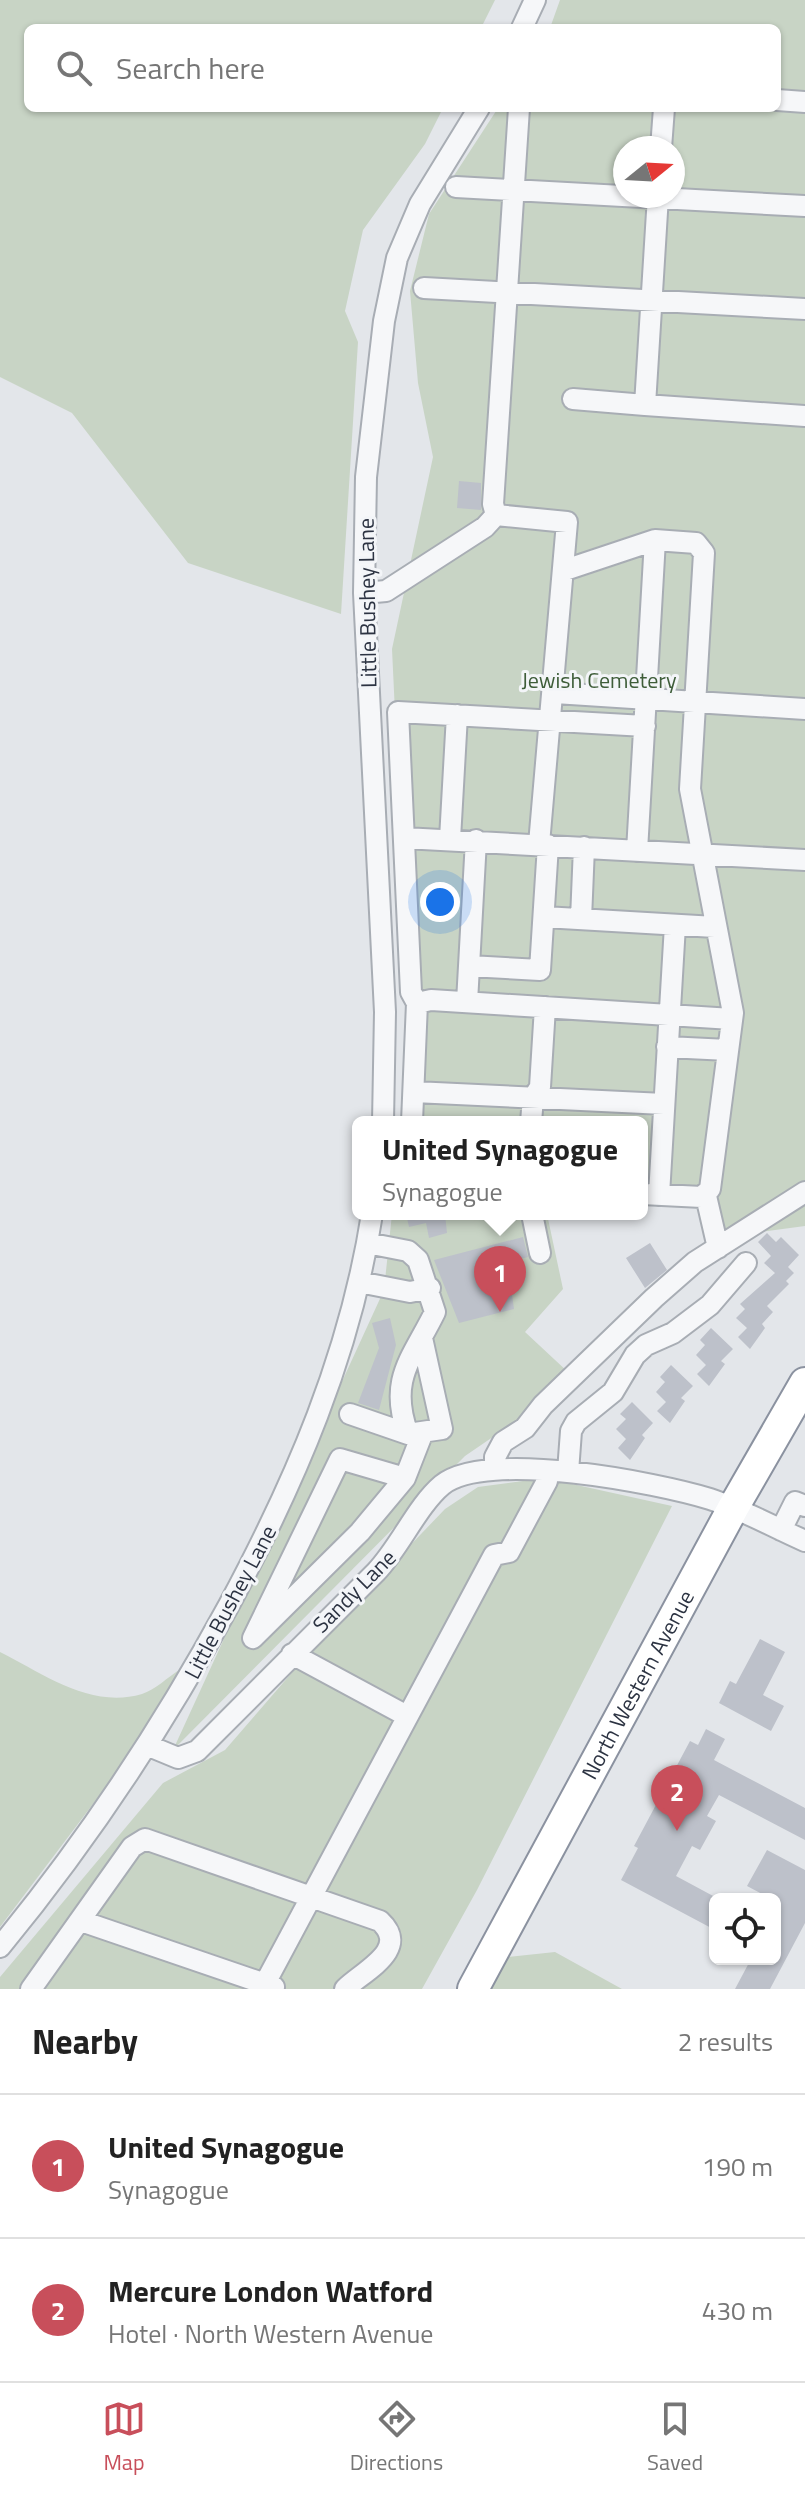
<!DOCTYPE html>
<html lang="en">
<head>
<meta charset="utf-8">
<style>
	body { margin:0; font-family:"Titillium Web",sans-serif; background:#f6f6f6; color:#222 }
	.controls { position:absolute; right:24px; bottom:24px; display:grid; overflow:hidden; border-radius:12px; box-shadow:0 2px 6px #0004 }
	.controls button { width:72px; height:72px; display:grid; place-items:center; padding:0; border:0; border-bottom:2px solid #e0e0e0; background:#fff; color:#222; font:40px sans-serif }
	.compass { position:absolute; left:613px; top:136px; width:72px; height:72px; border-radius:50%; background:#fff; box-shadow:0 2px 6px #0004; rotate:72deg }
	.you { position:absolute; left:440px; top:902px; width:28px; height:28px; margin:-20px; border:6px solid #fff; border-radius:50%; background:#1a73e8; box-shadow:0 0 0 12px #1a73e833 }
	.badge { display:grid; place-items:center; width:52px; height:52px; border-radius:50%; background:#c84f5b; color:#fff; font-size:26px; font-weight:700 }
	.pin { position:absolute; translate:-50% -66px; filter:drop-shadow(0 2px 4px #0008) }
	.pin::after { content:''; position:absolute; top:42px; width:28px; height:24px; background:inherit; clip-path:polygon(0 0,100% 0,50% 100%) }
	.popup { position:absolute; left:352px; top:1116px; width:296px; height:104px; box-sizing:border-box; display:grid; place-content:center; border-radius:12px; background:#fff; filter:drop-shadow(0 2px 6px #0005); font-size:26px; white-space:nowrap; color:#767676 }
	.popup b { font-size:30px; color:#222 }
	.popup::after { content:''; position:absolute; left:50%; top:100%; margin-left:-16px; border:16px solid transparent; border-top-color:#fff }
	.list { margin:0; padding:0; list-style:none }
	h2 { display:flex; justify-content:space-between; align-items:center; height:104px; margin:0; padding:0 32px; font-size:34px }
	h2 small { font-size:26px; font-weight:400; color:#767676 }
	.list li { display:grid; grid-template-columns:52px 1fr auto; gap:24px; align-items:center; box-sizing:border-box; height:144px; padding:0 32px; border-top:2px solid #e0e0e0 }
	.list b { display:block; font-size:30px; white-space:nowrap }
	.list p { margin:0; font-size:26px; white-space:nowrap; color:#767676 }
	.list em { font-size:26px; font-style:normal; color:#767676 }
	.icon { flex:none; width:44px; height:44px; fill:none; stroke:currentColor; stroke-width:2; stroke-linecap:round; stroke-linejoin:round }
	.map { position:relative; flex:none; width:805px; height:1989px; overflow:hidden }
	.search { position:absolute; background:#fff; box-shadow:0 2px 6px #0004; left:24px; right:24px; top:24px; height:88px; display:flex; align-items:center; gap:20px; box-sizing:border-box; padding:0 28px; border-radius:12px; color:#767676; font-size:30px }
	.sheet { height:392px; background:#fff }
	nav { display:flex; justify-content:space-around; align-items:center; box-sizing:border-box; height:112px; border-top:2px solid #e0e0e0; background:#fff; font-size:22px; color:#767676 }
	nav a { display:grid; justify-items:center; gap:4px }
	nav .on { color:#c84f5b }
	.map>svg:first-child { display:block }
	.green { fill:#c8d4c5; fill-rule:evenodd }
	.building { fill:#bdc1ca }
	.lines { fill:none; stroke-linecap:round; stroke-linejoin:round }
	.minor-casing { stroke:#a8adb4; stroke-width:24 }
	.highway-casing { stroke:#8b92a0; stroke-width:34 }
	.minor { stroke:#f6f7f9; stroke-width:20 }
	.highway { stroke:#fff; stroke-width:30 }
	.labels { text-anchor:middle; dominant-baseline:central; stroke-width:6; stroke-linejoin:round; paint-order:stroke }
	.street-label { font-size:22px; fill:#2c3342; stroke:#f3f5f8 }
	.park-label { font-size:22px; fill:#3e5d39; stroke:#f3f5f8 }
</style>
</head>
<body>
<div class="map">
<svg width="805" height="1989" viewBox="0 0 805 1989">
	<rect width="100%" height="100%" fill="#e3e6ea"/>
	<path class="green" d="M0,0H495L481,28H28V108H443L425,144L363,230L345,311L358,342L341,614L188,563L72,413L0,377Z
		M560,0H805V1226L721,1237L716,1203L642,1200V1122H401L410,1030L392,649L433,457L418,383L410,291L429,214L498,108H777V28H550ZM625,148H673V196H625Z
		M392,1214H547L563,1289L525,1332L569,1373L525,1415L465,1456L173,1750L384,1290Z
		M545,1478L672,1506L477,1890L422,1989H0V1977L163,1783L225,1750L327,1632L445,1509L478,1487Z
		M0,1652C44,1674 90,1709 142,1694C155,1690 168,1677 179,1670L149,1730L0,1927Z
		M555,1952L622,1989H489L507,1957Z"/>
	<path class="building" d="M459,481L481,483V510L457,508Z
		M406,1214H445L447,1233L429,1238L426,1223L409,1227Z
		M767,1233L776,1242L781,1237L799,1255L788,1267L794,1273L786,1281L789,1284L767,1306L773,1312L762,1324L765,1328L750,1349L738,1337L747,1328L736,1318L745,1309L740,1304L775,1273L764,1263L771,1256L758,1242Z
		M523,1237L528,1257L520,1259L523,1269L509,1273L514,1309L459,1323L434,1260Z
		M650,1243L667,1270L645,1288L626,1258Z
		M390,1318L396,1345L379,1410L358,1403L379,1348L372,1323Z
		M711,1328L733,1349L721,1361L725,1364L709,1386L697,1374L706,1365L696,1355L705,1345L700,1340Z
		M671,1365L693,1386L681,1398L685,1401L670,1423L657,1411L666,1402L656,1392L665,1382L660,1377Z
		M632,1402L653,1423L642,1435L645,1438L630,1460L618,1448L626,1439L616,1429L626,1419L620,1414Z
		M760,1639L785,1652L763,1695L784,1706L771,1731L719,1703L730,1681L736,1684Z
		M706,1729L725,1739L714,1760L805,1808V1840L719,1795L707,1816L716,1821L700,1850L692,1846L676,1876L715,1897V1930L621,1880L638,1848L634,1846L690,1741L698,1745Z
		M767,1850L805,1870V1923L770,1989H735L751,1959H775V1915L781,1904L747,1886Z"/>
	<g class="lines">
		<g class="minor-casing">
			<path id="minor" d="M522,28L535,0
				M777,100L805,102
				M661,148L664,108
				M456,187L805,206
				M658,196L645,405L805,416
				M424,288L805,309
				M573,399L645,405
				M496,515L493,504L519,108
				M565,570L655,540L696,543L704,553L690,789L733,1013L710,1189L702,1197L642,1194
				M364,593L386,591L485,527L496,515L567,522L539,844
				M555,693L805,709
				M404,838L805,860
				M450,839L457,715
				M637,851L655,540
				M544,917L715,927
				M581,919L584,847
				M469,966L540,970L548,845
				M467,1002L476,840
				M417,1003L431,1000L732,1019
				M667,1047L728,1050
				M414,1092L664,1104
				M383,1122L385,1012L364,593L366,477L384,321L397,258L420,204L479,108
				M412,1122L417,1003L411,992L398,712L645,726
				M531,1122L533,1098L540,1087L545,1007
				M659,1195L675,925
				M706,1196L718,1248
				M532,1214L540,1253
				M367,1243L408,1251L418,1260L435,1312C412,1359 388,1379 408,1434L442,1429L422,1338
				M359,1282L410,1292L430,1288
				M350,1414L408,1434
				M495,1469V1457L503,1442L525,1428L543,1405L654,1298L695,1262L805,1192
				M568,1472L571,1431L576,1422L613,1392L635,1355L646,1345L673,1333L710,1305L746,1263
				M405,1478L340,1459L253,1638L360,1532L405,1478L423,1432
				M781,1530L795,1502L805,1506
				M292,1654L407,1716
				M149,1746L178,1758L197,1751L376,1572C400,1547 417,1506 442,1485C486,1449 658,1483 710,1499C744,1510 773,1527 805,1541
				M81,1921L274,1987
				M0,1947C88,1840 163,1727 229,1605C296,1480 350,1355 372,1214
				M31,1989L132,1847L145,1839L380,1921C411,1950 363,1971 345,1989
				M262,1989L494,1555L509,1552L547,1481"/>
		</g>
		<g class="highway-casing">
			<g id="highway">
				<path id="s1" d="M473,1989L733,1508L805,1383"/>
			</g>
		</g>
		<use href="#minor" class="minor"/>
		<use href="#highway" class="highway"/>
	</g>
	<g class="labels">
		<g class="street-label">
			<text transform="translate(367 603) rotate(-91)">Little Bushey Lane</text>
			<text transform="translate(354 1591) rotate(-45)">Sandy Lane</text>
			<text transform="translate(230 1602) rotate(-62)">Little Bushey Lane</text>
			<text stroke="none"><textPath href="#s1" startOffset="346">North Western Avenue</textPath></text>
		</g>
		<g class="park-label">
			<text x="599" y="680">Jewish Cemetery</text>
		</g>
	</g>
</svg>
<div class="controls">
<button><svg class="icon" aria-label="locate" viewBox="0 0 24 24"><circle cx="12" cy="12" r="6"/><path d="M12 2v4M12 18v4M2 12h4M18 12h4"/></svg></button>
</div>
<svg class="compass" viewBox="-18 -18 36 36"><path d="M0-13l5 13h-10z" fill="#e53935"/><path d="M0 13l5-13h-10z" fill="#767676"/></svg>
<div class="you"></div>
<div class="pin badge" style="left:500px;top:1312px">1</div>
<div class="popup"><b>United Synagogue</b>Synagogue</div>
<div class="pin badge" style="left:677px;top:1831px">2</div>
<div class="search"><svg class="icon" aria-label="search" viewBox="0 0 24 24"><circle cx="10" cy="10" r="6"/><path d="M15 15l6 6"/></svg>Search here</div>
</div>
<section class="sheet">
<h2>Nearby<small>2 results</small></h2>
<ul class="list">
<li><span class="badge">1</span><div><b>United Synagogue</b><p>Synagogue</p></div><em>190 m</em></li>
<li><span class="badge">2</span><div><b>Mercure London Watford</b><p>Hotel · North Western Avenue</p></div><em>430 m</em></li>
</ul>
</section>
<nav>
<a class="on"><svg class="icon" aria-label="map" viewBox="0 0 24 24"><path d="M3 6l6-2 6 2 6-2v14l-6 2-6-2-6 2zM9 4v14M15 6v14"/></svg>Map</a>
<a><svg class="icon" aria-label="directions" viewBox="0 0 24 24"><path d="M12 3l9 9-9 9-9-9zM9 14v-3h6M13 9l2 2-2 2"/></svg>Directions</a>
<a><svg class="icon" aria-label="saved" viewBox="0 0 24 24"><path d="M7 4h10v16l-5-4-5 4z"/></svg>Saved</a>
</nav>
</body>
</html>
